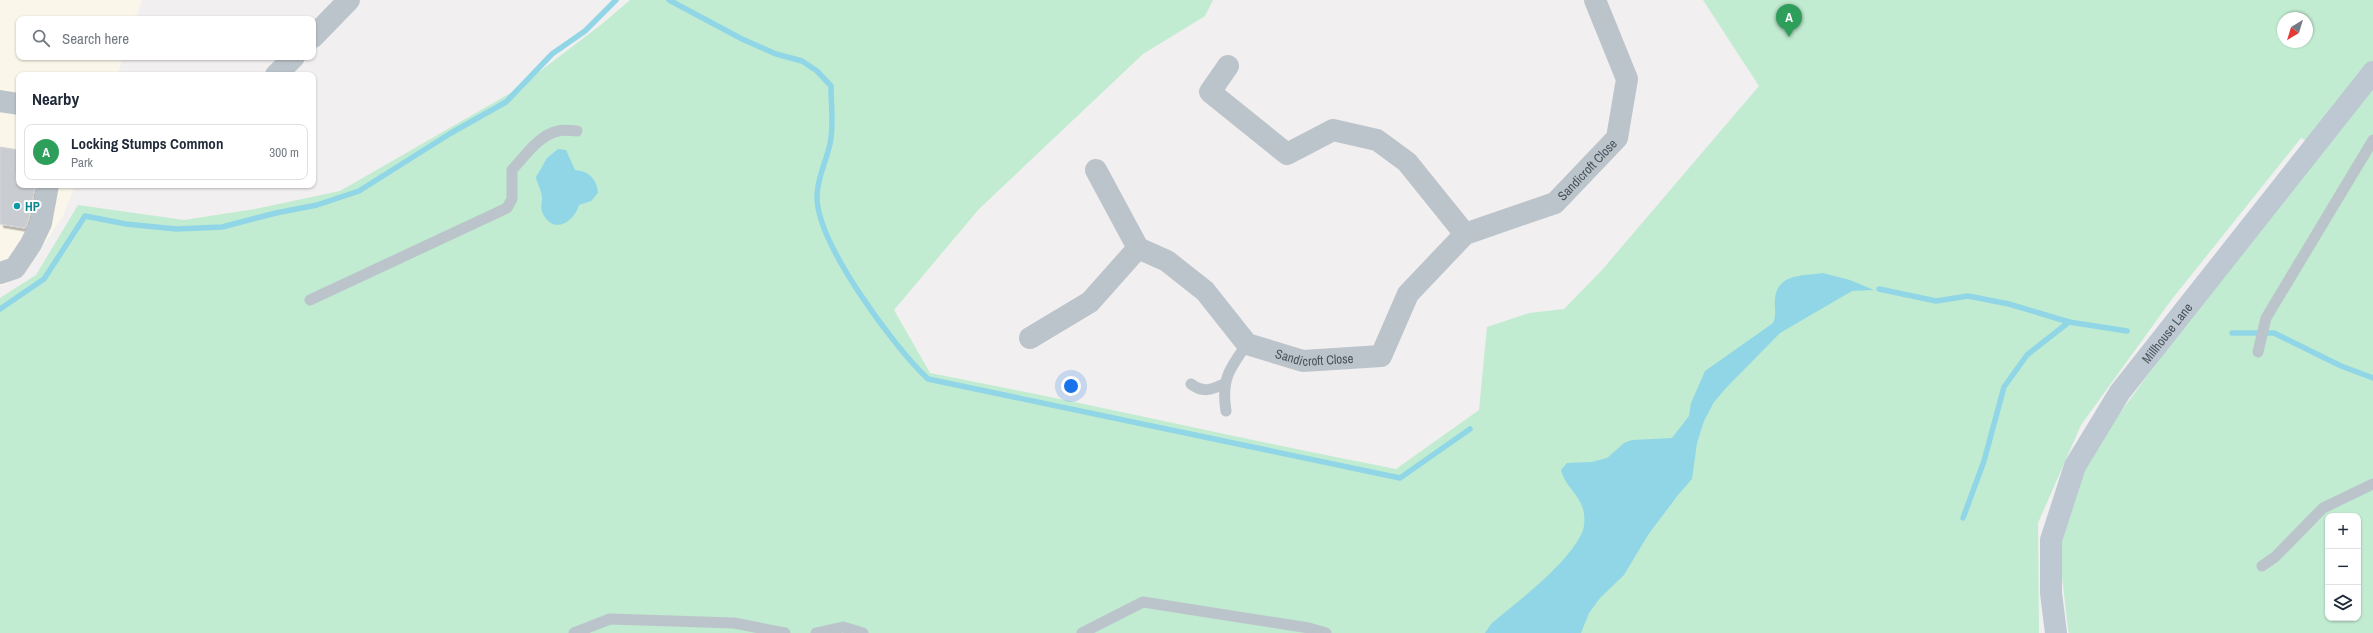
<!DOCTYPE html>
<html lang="en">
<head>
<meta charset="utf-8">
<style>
	body { margin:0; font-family:"Archivo Narrow",sans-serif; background:#f6f6f7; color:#1f2937 }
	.controls { position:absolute; right:12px; bottom:12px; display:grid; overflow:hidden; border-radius:8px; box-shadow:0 1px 3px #0004 }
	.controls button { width:36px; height:36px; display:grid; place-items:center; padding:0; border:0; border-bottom:1px solid #e0e1e3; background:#fff; color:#1f2937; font:20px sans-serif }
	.compass { position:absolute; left:2277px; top:12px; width:36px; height:36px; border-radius:50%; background:#fff; box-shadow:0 1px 3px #0004; rotate:218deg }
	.you { position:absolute; left:1071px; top:386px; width:14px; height:14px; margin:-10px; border:3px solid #fff; border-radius:50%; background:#1a73e8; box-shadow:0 0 0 6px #1a73e833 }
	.badge { display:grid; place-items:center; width:26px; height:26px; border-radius:50%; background:#7c3aed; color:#fff; font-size:13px; font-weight:700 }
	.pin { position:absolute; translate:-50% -33px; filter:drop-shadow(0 1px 2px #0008) }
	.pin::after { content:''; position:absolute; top:21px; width:14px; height:12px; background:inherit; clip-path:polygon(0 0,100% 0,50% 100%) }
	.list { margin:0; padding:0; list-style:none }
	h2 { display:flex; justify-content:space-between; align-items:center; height:52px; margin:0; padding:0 16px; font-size:17px }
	h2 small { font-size:13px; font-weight:400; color:#747a83 }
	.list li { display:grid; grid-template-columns:26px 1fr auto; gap:12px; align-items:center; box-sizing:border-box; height:56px; margin:0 8px 8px; padding:0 8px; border:1px solid #e0e1e3; border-radius:8px }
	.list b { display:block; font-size:15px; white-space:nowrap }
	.list p { margin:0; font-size:13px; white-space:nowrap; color:#747a83 }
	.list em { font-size:13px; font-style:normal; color:#747a83 }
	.icon { flex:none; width:22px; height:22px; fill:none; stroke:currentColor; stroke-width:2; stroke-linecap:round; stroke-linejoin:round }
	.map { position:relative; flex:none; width:2373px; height:633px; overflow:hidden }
	.search { position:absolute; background:#fff; box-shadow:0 1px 3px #0004; left:16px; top:16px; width:300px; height:44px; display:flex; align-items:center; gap:10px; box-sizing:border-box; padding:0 14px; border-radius:8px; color:#747a83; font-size:15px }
	.panel { position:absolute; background:#fff; box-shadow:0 1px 3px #0004; left:16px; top:72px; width:300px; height:116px; border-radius:8px }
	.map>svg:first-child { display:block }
	.commercial { fill:#fbf6ea }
	.green { fill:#c1ecd1; fill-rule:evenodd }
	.water { fill:#91d6e6 }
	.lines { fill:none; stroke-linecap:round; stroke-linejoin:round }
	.stream { stroke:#91d6e6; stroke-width:5.5 }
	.building { fill:#c9ccd1; stroke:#d4d6da; filter:url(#shadow) }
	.lane { stroke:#bcc4cb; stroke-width:11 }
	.street { stroke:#bcc4cb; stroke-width:22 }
	.secondary { stroke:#bec8d2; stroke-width:22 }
	.culture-dot { fill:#0f9aa8; stroke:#fff; stroke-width:1.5 }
	.labels { text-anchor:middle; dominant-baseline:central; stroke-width:4; stroke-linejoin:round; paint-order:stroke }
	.street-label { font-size:13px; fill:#48535b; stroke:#fff }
	.culture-label { font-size:13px; font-weight:bold; fill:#0d838f; stroke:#fff; text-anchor:start }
</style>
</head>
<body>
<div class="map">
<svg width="2373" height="633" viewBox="0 0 2373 633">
	<defs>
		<filter id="shadow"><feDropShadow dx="3.5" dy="3.5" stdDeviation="0" flood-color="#0004"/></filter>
	</defs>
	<rect width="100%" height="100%" fill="#f1efef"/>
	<path class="commercial" d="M0,0H142L136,19H19V57H123L118,75H19V185H75L63,216L23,276L0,286Z"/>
	<path class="green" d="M630,0H1213L1205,16L1143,54L979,209L894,310L930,373C1086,403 1240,439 1396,469L1479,410L1487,327L1529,313L1564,309L1602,270L1759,86L1703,0H2373V633H2069L2068,629L2058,541L2089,456L2165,351L2322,149L2301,138L2172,299L2081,425L2038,523L2039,633H0V298L36,275L78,205L184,220L255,209L340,191L514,91L602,24ZM2283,18H2307V42H2283ZM2328,516H2358V618H2328Z"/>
	<path class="water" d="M558,149L566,150L575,170C589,171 597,179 598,193L591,201L579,205C574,222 554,235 543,214C540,208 542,204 542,198C542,191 537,184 536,177L547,158Z
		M1823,273L1850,280L1874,290L1852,291L1780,333L1726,388L1714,402L1704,421L1697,443L1692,479L1678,495L1648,535L1624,575L1600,598L1589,613L1581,633H1485L1491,624C1520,599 1565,567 1582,533C1585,526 1585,516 1583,509C1579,494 1564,485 1561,470L1567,463L1592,462L1607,458L1624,443L1632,440L1672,438L1689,416L1691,403L1705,371L1773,323C1777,314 1774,308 1775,298C1778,273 1804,276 1823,273Z"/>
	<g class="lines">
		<path class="stream" d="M669,0L742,39L776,54L802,61L817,71L831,86C831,105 834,126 830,144C826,162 817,178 817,197C817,244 894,347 928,379L1400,478L1470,429
			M1879,289L1936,301L1968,296L2009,304L2069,322L2127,331
			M0,309L44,279L85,216L126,224L176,229L222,227L276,213L317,205L359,191L451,133L506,102L552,54L585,31L616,0
			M2232,333H2274L2341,366L2373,378
			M1963,518L1984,461L2004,387L2027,355L2069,322"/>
	</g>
	<path class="building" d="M0,147L19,150L15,182L19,185L35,186L29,219L25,228L0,224Z"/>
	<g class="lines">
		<path class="lane" d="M310,300L507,208L512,199V170C525,156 539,135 558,131C563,129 571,131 577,131
			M2258,352L2266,318L2373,140
			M1191,384C1203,393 1211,390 1224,384
			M1226,411C1221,380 1229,369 1247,344
			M2262,566L2275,557L2323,508L2373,484
			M574,633L610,619L734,623L785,633
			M816,633L843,627L863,633
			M1082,633L1143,602L1309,628L1326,633"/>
		<g class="street">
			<path d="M313,37L349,0"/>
			<path d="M1228,66L1210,92L1287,154L1333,130L1377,140L1407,162L1465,234"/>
			<path d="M276,75L294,57"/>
			<path d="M0,101L19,104"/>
			<path id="s1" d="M1096,170L1138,248L1167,261L1205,291L1247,344L1303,361L1381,356L1408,294L1465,234L1555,203L1617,138L1627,79L1595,0"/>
			<path d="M0,273L15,268L31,244L41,223L48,185"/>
			<path d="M1030,338L1090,302L1138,248"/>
		</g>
		<path class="secondary" id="s2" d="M2056,633L2051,593V540L2075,466L2120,392L2373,72"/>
	</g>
	<circle class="culture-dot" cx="17" cy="206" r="4"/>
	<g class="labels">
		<g class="street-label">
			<text stroke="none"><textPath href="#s1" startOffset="665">Sandicroft Close</textPath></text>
			<text stroke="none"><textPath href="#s2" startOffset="333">Millhouse Lane</textPath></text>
			<text stroke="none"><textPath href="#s1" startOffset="306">Sandicroft Close</textPath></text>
		</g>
		<g class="culture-label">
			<text x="25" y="206">HP</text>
		</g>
	</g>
</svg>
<div class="controls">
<button>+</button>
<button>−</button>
<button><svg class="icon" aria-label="layers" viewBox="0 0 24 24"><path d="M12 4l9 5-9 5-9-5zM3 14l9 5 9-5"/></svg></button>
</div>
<svg class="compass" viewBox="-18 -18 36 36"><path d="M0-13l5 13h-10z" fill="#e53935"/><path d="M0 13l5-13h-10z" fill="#747a83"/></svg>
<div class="you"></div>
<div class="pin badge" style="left:1789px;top:37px;background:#2e9e5b">A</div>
<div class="search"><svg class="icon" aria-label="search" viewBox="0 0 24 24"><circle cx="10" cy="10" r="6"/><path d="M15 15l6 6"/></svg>Search here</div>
<section class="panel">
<h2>Nearby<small></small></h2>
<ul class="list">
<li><span class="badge" style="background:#2e9e5b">A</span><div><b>Locking Stumps Common</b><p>Park</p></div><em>300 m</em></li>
</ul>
</section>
</div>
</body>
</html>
